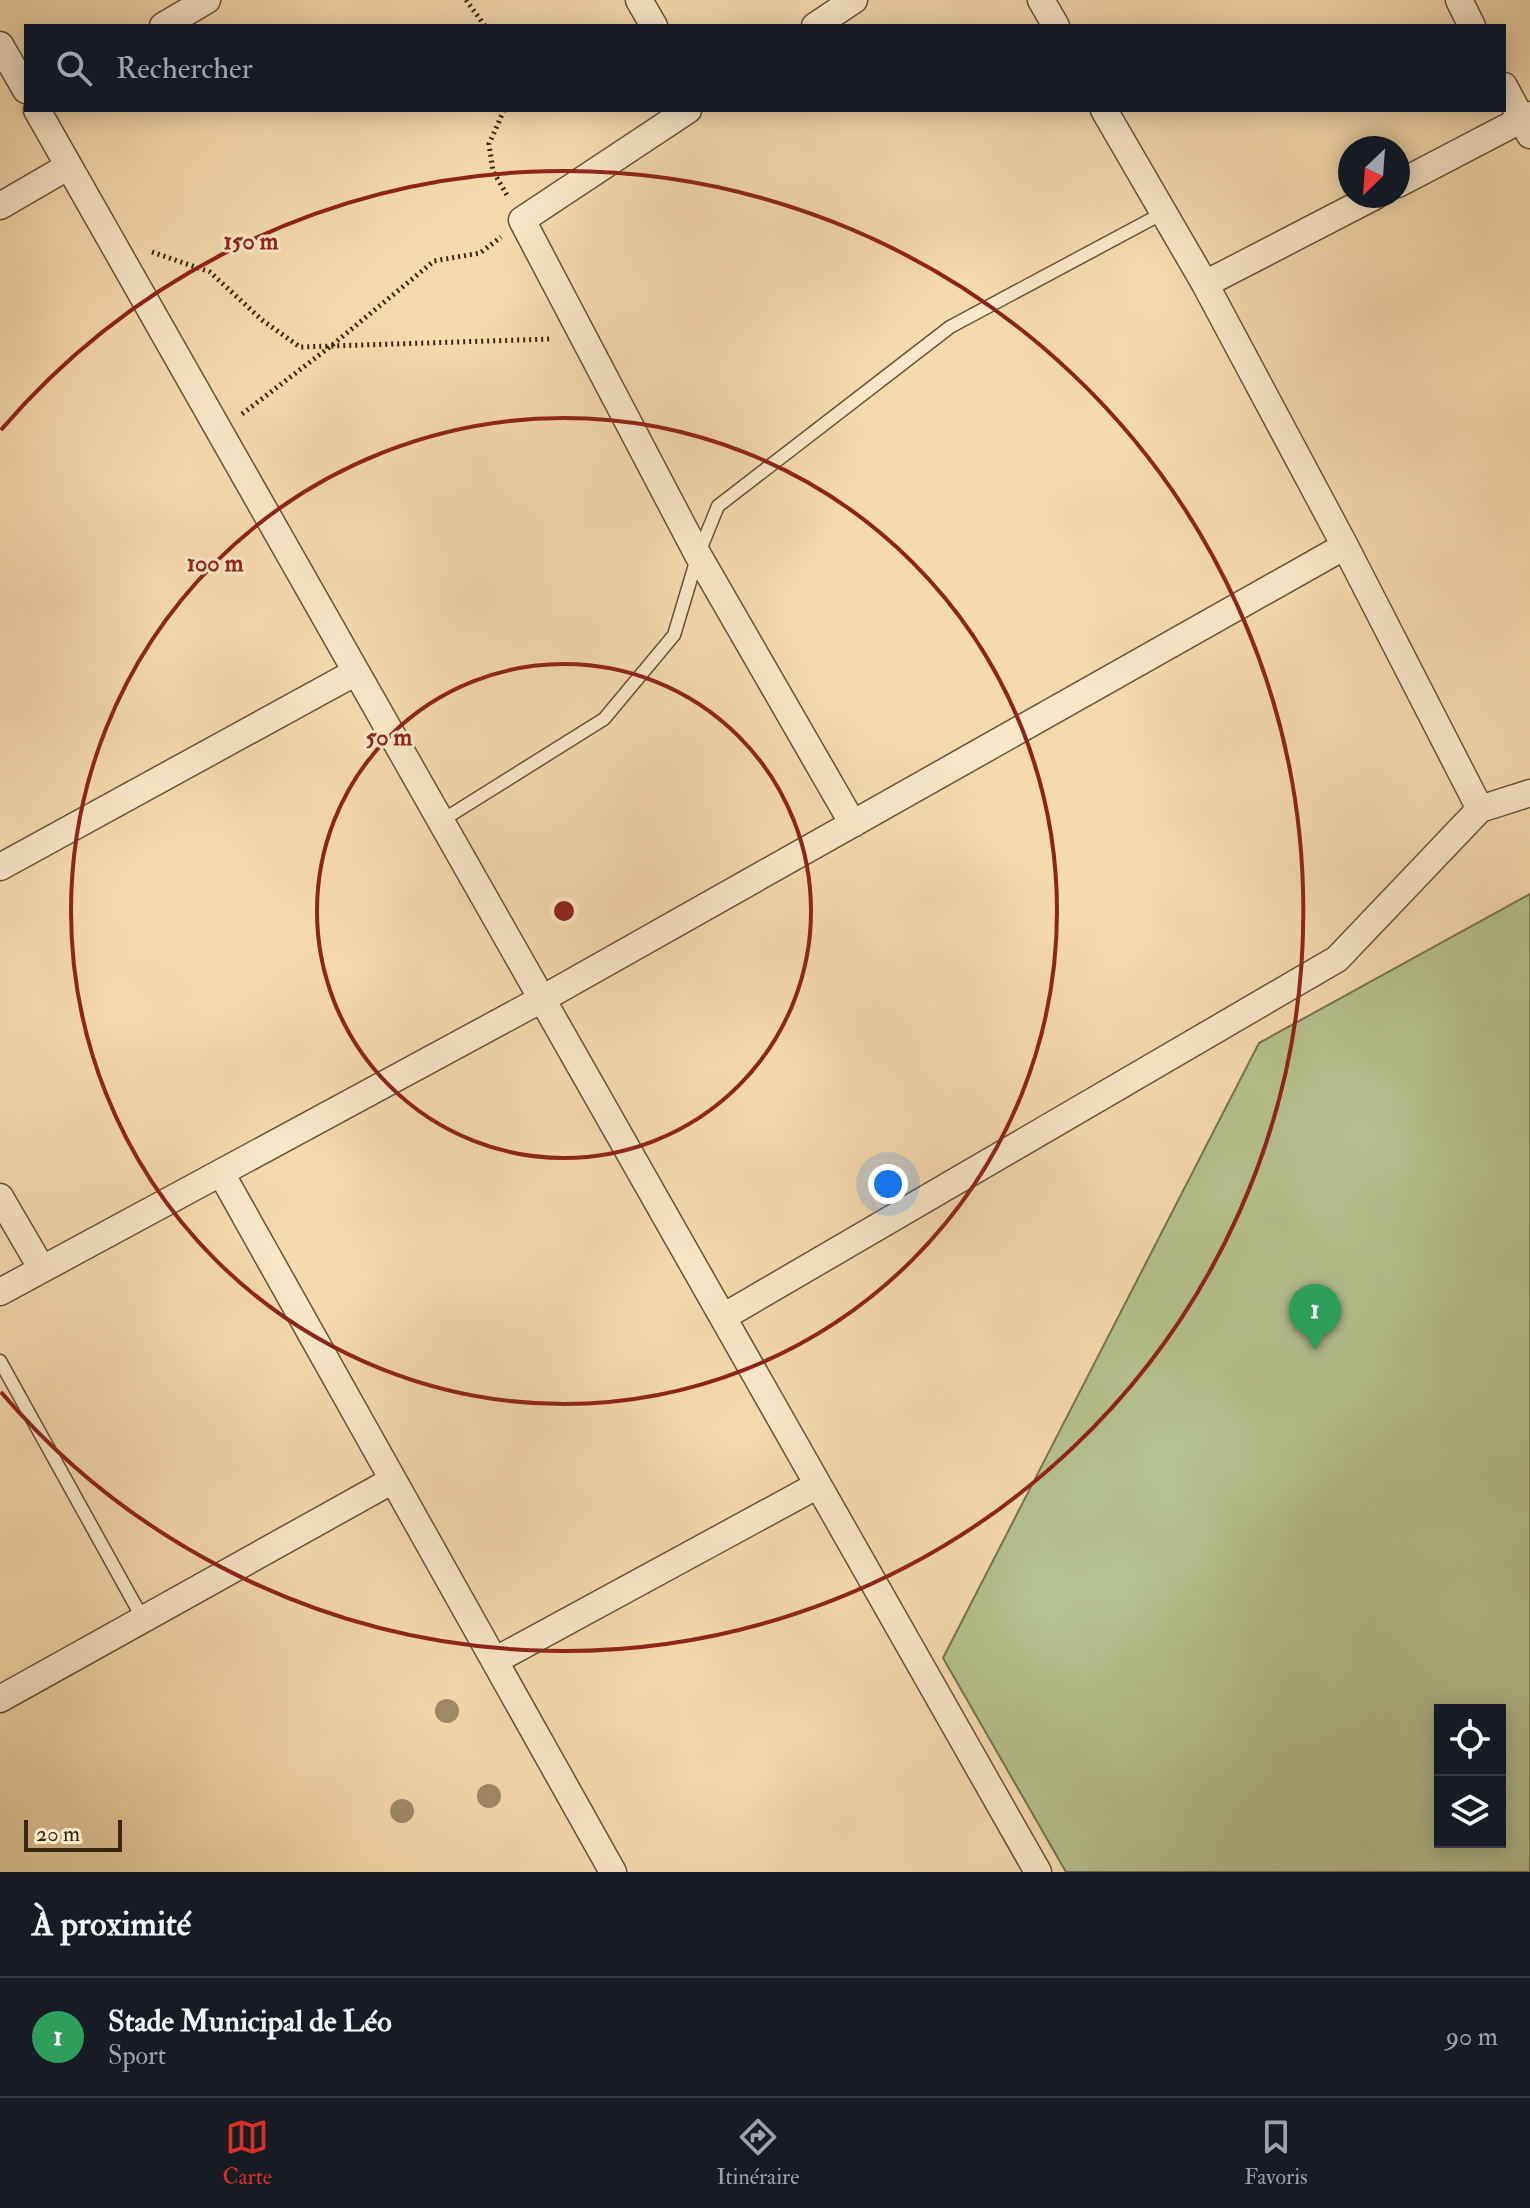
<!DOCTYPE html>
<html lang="fr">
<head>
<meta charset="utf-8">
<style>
	body { margin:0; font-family:"IM FELL Double Pica",serif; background:#20242c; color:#f1f3f6 }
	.controls { position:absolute; right:24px; bottom:24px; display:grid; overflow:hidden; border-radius:0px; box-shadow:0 4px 20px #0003 }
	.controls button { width:72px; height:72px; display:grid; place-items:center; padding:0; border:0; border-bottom:2px solid #363941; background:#171b24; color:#f1f3f6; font:40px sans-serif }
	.compass { position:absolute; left:1338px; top:136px; width:72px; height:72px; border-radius:50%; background:#171b24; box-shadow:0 4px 20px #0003; rotate:205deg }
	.scale { position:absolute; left:24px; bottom:20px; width:98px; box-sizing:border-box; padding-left:8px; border:4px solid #392611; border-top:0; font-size:22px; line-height:28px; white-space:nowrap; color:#392611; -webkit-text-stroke:6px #f8e7c9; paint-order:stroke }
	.you { position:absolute; left:888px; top:1184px; width:28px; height:28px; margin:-20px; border:6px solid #fff; border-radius:50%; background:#1a73e8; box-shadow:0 0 0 12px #1a73e833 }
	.badge { display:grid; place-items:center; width:52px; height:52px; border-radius:50%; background:#d93025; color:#fff; font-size:26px; font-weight:700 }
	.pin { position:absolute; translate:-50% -66px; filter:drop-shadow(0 2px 4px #0008) }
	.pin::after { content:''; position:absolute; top:42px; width:28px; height:24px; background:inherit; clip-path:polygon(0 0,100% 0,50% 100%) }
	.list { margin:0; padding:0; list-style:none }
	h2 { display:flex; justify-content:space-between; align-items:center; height:104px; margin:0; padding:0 32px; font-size:34px }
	h2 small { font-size:26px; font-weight:400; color:#9ea1a6 }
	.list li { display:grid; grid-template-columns:52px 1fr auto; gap:24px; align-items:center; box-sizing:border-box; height:120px; padding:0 32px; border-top:2px solid #363941 }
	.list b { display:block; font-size:30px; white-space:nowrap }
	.list p { margin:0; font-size:26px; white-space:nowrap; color:#9ea1a6 }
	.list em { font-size:26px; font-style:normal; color:#9ea1a6 }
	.icon { flex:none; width:44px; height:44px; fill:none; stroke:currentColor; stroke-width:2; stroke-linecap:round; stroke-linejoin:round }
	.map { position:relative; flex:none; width:1530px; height:1872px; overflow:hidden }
	.search { position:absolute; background:#171b24; box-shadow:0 4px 20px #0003; left:24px; right:24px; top:24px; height:88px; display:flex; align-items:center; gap:20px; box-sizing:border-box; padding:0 28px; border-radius:0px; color:#9ea1a6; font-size:30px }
	.sheet { height:224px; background:#171b24 }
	nav { display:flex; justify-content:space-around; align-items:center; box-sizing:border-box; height:112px; border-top:2px solid #363941; background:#171b24; font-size:22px; color:#9ea1a6 }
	nav a { display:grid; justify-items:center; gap:4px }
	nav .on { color:#d93025 }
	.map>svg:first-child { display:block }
	.green { fill:#b5c18f; stroke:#777450; stroke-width:2; fill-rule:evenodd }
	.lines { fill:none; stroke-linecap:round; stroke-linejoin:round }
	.lane-casing { stroke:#685338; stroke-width:15 }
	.street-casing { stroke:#685338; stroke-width:29 }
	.path { stroke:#392611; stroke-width:5; stroke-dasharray:2 4; stroke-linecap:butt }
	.lane { stroke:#f8e7c9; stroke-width:12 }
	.street { stroke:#f8e7c9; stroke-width:26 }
	.tree { fill:#9f8c68 }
	.ring { fill:none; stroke:#8f2418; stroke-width:4 }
	.centre { fill:#8f2418; stroke:#f8e7c9; stroke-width:4 }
	.ring-label { font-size:24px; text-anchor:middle; font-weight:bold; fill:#8f2418; stroke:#f8e7c9; stroke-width:6; stroke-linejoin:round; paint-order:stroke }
</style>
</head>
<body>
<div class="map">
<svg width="1530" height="1872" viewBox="0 0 1530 1872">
	<rect width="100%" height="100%" fill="#f5daac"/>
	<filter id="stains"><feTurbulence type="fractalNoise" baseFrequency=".0025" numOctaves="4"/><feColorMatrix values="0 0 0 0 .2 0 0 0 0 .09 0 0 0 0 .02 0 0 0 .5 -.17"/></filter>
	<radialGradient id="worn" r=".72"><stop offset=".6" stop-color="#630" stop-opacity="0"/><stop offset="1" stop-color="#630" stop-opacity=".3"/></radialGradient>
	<path class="green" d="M1530,894V1872H1066L943,1658L1259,1043ZM1440,1710H1500V1842H1440Z"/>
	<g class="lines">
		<g class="lane-casing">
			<path id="lane" d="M441,821L604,719L674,635L698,555L718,506L950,327L1163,213
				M0,1361L143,1619"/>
		</g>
		<g class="street-casing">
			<path id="street" d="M639,0L654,26
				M1041,0L1056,26
				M1459,0L1472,26
				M163,26L207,0
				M815,26L854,0
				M0,45L26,90
				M1504,86L1530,135
				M37,110L1038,1872
				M688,110L522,220L698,555L853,824
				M1104,110L1205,284L1345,546L1480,809
				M1398,184L1530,115
				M0,206L69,166
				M1205,284L1375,196
				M0,867L356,672
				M221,1173L613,1872
				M0,1197L42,1269
				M0,1292L542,999L1345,546
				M723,1317L1337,959L1480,809L1530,793
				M496,1660L818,1485
				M0,1699L393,1480"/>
		</g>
		<path class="path" d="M466,0L485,26
			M504,110L489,144L493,171L508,197
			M152,252L210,272L262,320L300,347L551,339
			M242,414L331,346L434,261L480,253L501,237"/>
		<use href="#lane" class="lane"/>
		<use href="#street" class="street"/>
	</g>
	<g class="tree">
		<circle cx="447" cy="1711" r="12"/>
		<circle cx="489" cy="1796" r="12"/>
		<circle cx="402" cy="1811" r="12"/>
	</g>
	<g class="ring">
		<circle cx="564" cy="911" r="247"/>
		<circle cx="564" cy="911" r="493"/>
		<path d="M1 430A740 740 0 1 1 1 1392"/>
	</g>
	<circle cx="564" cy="911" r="12" class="centre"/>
	<g class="ring-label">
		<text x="251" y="249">150 m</text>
		<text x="215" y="571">100 m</text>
		<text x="389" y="745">50 m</text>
	</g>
	<rect width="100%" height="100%" filter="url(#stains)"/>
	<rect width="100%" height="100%" fill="url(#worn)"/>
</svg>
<div class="controls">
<button><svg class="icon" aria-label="locate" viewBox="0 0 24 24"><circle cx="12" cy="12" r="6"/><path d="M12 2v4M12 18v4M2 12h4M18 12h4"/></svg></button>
<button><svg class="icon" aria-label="layers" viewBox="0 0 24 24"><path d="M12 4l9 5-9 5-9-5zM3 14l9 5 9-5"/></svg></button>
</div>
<svg class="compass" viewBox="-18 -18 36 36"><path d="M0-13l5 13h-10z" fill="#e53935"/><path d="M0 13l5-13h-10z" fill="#9ea1a6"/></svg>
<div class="scale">20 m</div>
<div class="you"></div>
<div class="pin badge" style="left:1315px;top:1350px;background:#2e9e5b">1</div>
<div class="search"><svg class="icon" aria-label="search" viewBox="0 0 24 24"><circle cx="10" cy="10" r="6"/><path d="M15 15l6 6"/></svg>Rechercher</div>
</div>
<section class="sheet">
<h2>À proximité<small></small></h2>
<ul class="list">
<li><span class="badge" style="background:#2e9e5b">1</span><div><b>Stade Municipal de Léo</b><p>Sport</p></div><em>90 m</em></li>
</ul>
</section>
<nav>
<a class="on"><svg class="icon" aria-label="map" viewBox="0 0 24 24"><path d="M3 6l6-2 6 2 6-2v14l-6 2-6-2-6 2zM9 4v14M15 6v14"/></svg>Carte</a>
<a><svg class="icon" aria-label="directions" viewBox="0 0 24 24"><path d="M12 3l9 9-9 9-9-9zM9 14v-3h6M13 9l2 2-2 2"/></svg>Itinéraire</a>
<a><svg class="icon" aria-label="saved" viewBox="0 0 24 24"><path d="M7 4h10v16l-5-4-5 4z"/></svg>Favoris</a>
</nav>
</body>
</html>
